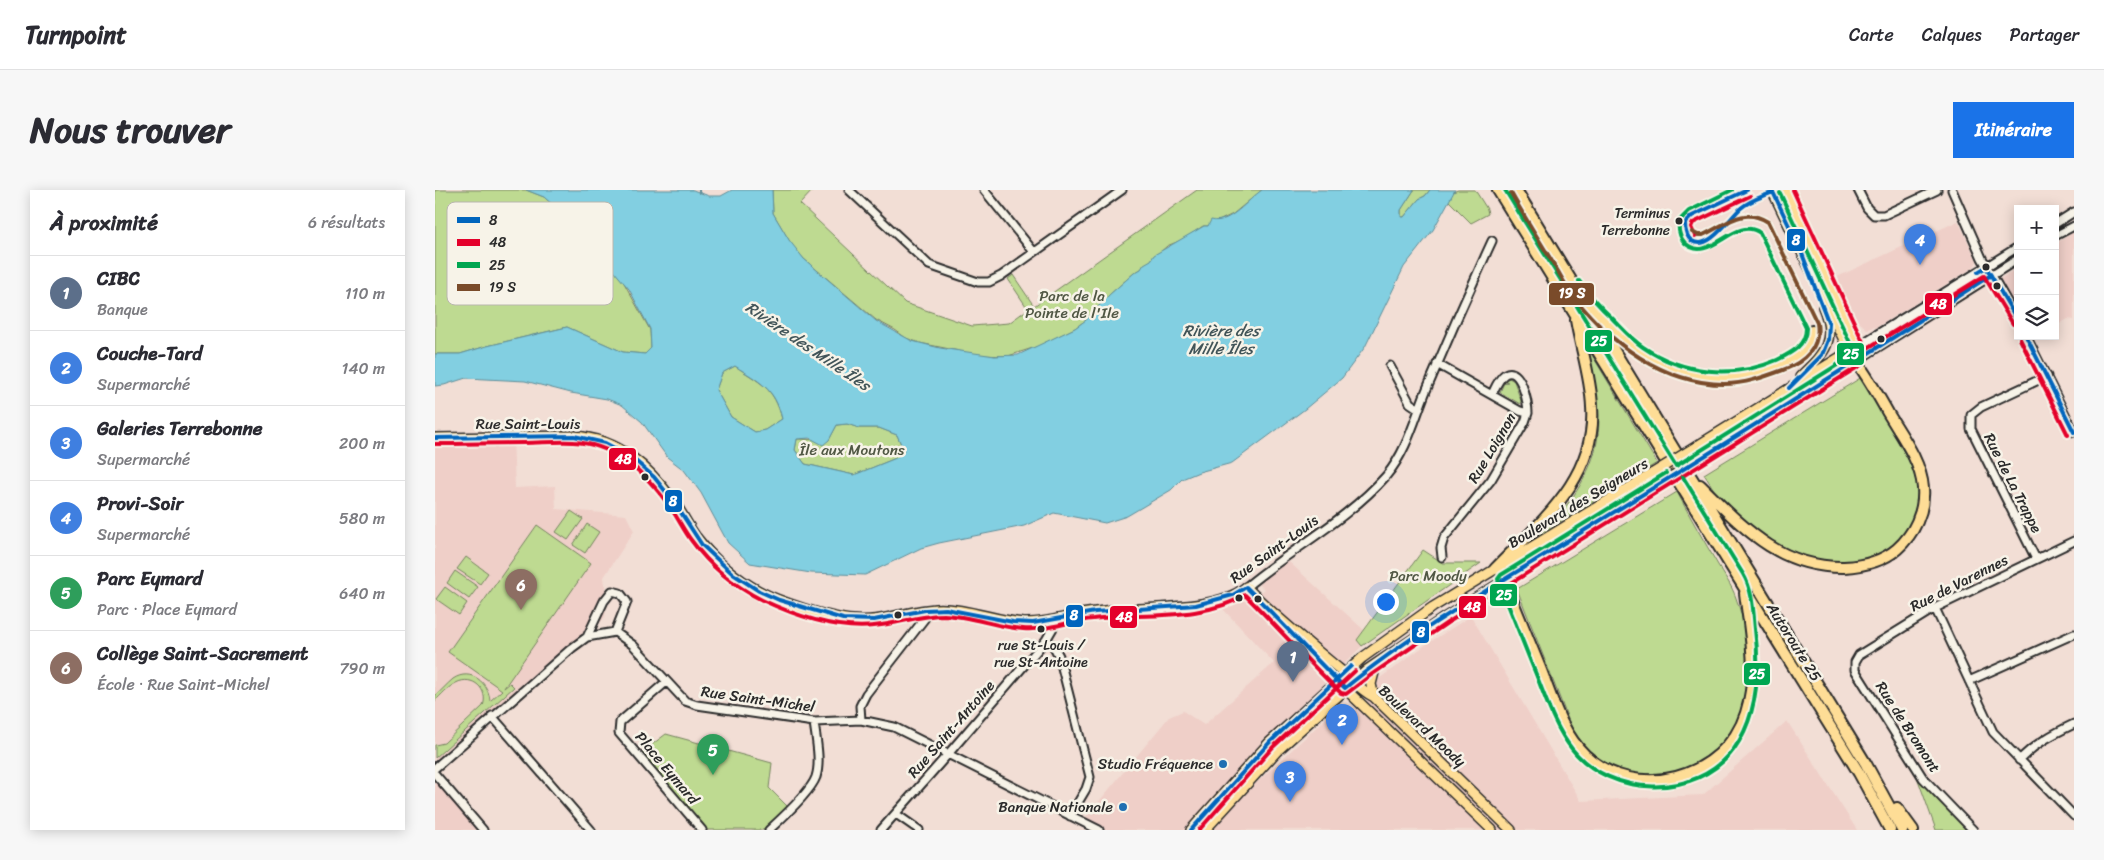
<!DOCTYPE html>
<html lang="fr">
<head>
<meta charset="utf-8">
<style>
	body { margin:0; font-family:Sriracha,sans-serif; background:#f7f7f7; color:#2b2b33 }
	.controls { position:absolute; right:15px; top:15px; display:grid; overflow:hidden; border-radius:0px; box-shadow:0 2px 12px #0003 }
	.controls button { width:45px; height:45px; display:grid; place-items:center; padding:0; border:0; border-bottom:1px solid #e1e1e2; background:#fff; color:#2b2b33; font:25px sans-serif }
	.you { position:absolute; left:950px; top:411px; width:18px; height:18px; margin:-12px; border:4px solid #fff; border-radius:50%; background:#1a73e8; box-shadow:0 0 0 8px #1a73e833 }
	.badge { display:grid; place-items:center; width:32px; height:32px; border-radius:50%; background:#1a73e8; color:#fff; font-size:16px; font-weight:700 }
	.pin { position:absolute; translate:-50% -41px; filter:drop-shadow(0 1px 2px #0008) }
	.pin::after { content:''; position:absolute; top:26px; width:18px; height:15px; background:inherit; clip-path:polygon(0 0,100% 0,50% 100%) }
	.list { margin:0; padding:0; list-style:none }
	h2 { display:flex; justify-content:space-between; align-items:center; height:65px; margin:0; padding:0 20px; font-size:21px }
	h2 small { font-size:16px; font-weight:400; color:#7c7c81 }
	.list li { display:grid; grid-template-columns:32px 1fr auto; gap:15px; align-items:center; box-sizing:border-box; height:75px; padding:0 20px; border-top:1px solid #e1e1e2 }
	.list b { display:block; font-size:19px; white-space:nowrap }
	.list p { margin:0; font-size:16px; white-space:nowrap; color:#7c7c81 }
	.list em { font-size:16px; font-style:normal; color:#7c7c81 }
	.icon { flex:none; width:28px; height:28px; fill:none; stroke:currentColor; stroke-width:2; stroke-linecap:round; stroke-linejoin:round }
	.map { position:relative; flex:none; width:1639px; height:640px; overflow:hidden; border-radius:0px }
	header { display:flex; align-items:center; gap:30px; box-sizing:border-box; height:70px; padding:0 25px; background:#fff; border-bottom:1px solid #e1e1e2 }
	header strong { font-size:24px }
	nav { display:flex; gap:28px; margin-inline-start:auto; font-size:18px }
	.intro { display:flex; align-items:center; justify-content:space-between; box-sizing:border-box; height:120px; padding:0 30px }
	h1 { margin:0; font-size:35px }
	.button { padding:12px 22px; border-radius:0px; background:#1a73e8; color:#fff; font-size:18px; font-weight:700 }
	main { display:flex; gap:30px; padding:0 30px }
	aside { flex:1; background:#fff; border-radius:0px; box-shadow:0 2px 12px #0003 }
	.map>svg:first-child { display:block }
	.built { fill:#efcfc8 }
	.green { fill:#beda91; stroke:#74825e }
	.water { fill:#82cfe1; stroke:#5f8d98; fill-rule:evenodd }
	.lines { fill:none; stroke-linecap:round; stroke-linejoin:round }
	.stream { stroke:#5f8d98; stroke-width:2 }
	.minor-casing { stroke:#2b2b2b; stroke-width:11 }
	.major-casing { stroke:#2b2b2b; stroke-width:12 }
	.highway-casing { stroke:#2b2b2b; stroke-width:14 }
	.minor { stroke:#f7f3e8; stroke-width:7 }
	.major { stroke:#fedd96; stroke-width:9 }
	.highway { stroke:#fedd96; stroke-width:10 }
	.major-bridge-casing { stroke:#2b2b2b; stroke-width:12; stroke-linecap:butt }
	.major-bridge { stroke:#fedd96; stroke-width:9 }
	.bus-1-casing { stroke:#f7f3e8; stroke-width:8 }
	.bus-2-casing { stroke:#f7f3e8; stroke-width:8 }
	.bus-3-casing { stroke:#f7f3e8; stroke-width:8 }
	.bus-4-casing { stroke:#f7f3e8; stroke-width:8 }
	.bus-1 { stroke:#0065bd; stroke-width:4 }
	.bus-2 { stroke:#e4002b; stroke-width:4 }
	.bus-3 { stroke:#00a651; stroke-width:4 }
	.bus-4 { stroke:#7a4b2a; stroke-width:4 }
	.bus-dot { fill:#2b2b2b; stroke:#f7f3e8; stroke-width:2 }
	.poi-dot { fill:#1f6fb2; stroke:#f7f3e8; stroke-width:2 }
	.labels { text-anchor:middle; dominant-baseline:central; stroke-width:5; stroke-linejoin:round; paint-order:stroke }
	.bus-label { font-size:14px; fill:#2b2b2b; stroke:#f7f3e8; text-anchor:end }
	.park-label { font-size:15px; fill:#505744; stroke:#f7f3e8 }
	.street-label { font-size:15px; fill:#2b2b2b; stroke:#f7f3e8 }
	.poi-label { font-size:15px; fill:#2b2b2b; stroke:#f7f3e8; text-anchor:end }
	.water-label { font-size:16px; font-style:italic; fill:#415458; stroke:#f7f3e8 }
	.key { fill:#f7f3e8; stroke:#bab7af; stroke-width:1 }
	.key-label { font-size:14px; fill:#2b2b2b }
	.line-badge { stroke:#f7f3e8; stroke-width:2 }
	.badge-label { font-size:14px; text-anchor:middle; font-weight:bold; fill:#fff }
</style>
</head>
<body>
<header>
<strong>Turnpoint</strong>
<nav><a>Carte</a><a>Calques</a><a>Partager</a></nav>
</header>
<div class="intro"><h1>Nous trouver</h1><a class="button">Itinéraire</a></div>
<main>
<aside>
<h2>À proximité<small>6 résultats</small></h2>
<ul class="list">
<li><span class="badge" style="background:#5c6f8a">1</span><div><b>CIBC</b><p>Banque</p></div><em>110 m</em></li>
<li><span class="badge" style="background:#3f7fe0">2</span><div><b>Couche-Tard</b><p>Supermarché</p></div><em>140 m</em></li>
<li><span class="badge" style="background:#3f7fe0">3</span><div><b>Galeries Terrebonne</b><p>Supermarché</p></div><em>200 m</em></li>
<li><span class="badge" style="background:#3f7fe0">4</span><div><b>Provi-Soir</b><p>Supermarché</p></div><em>580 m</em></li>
<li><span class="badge" style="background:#2e9e5b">5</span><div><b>Parc Eymard</b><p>Parc · Place Eymard</p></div><em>640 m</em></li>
<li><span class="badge" style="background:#8d6e63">6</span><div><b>Collège Saint-Sacrement</b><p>École · Rue Saint-Michel</p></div><em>790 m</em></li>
</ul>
</aside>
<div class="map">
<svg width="1639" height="640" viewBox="0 0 1639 640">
	<rect width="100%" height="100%" fill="#f2ded5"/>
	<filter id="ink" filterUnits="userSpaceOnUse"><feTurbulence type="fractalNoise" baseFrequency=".02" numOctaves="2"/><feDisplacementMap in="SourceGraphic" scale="10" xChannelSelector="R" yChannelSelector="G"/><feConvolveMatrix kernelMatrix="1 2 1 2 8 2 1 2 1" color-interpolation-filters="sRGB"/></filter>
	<g filter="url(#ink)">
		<path class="built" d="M1523,31L1542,71L1539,77L1440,138L1439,136L1433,140L1422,130L1402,87Z
			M1639,42V130L1633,129L1620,136V54Z
			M1583,78V123L1565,89Z
			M78,248L80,298L120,296L121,319L191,325L199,341L169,387L172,413L170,427L152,447L0,578V250Z
			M853,371L929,440L922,450L927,456L891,492L754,640H664L647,632L734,527L748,521L769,535L839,473L787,418L807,410L813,412L829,399L824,394L829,388Z
			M1036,426L1146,611L1268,605L1352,531L1422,640H771L904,516L913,515L920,521L944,501L942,493L945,488L992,454Z
			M0,585L48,640H0Z"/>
		<path class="green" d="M0,0H91L109,7L143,38L188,91L215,140L216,158L210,164L188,162L132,137L52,156L25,164H0Z
			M337,0H378L365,14L470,113L537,136L574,133L593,119L573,89L578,85L599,116L762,0H827L798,24L773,36H768L749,49L732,56L706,79L699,83L674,105L651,130L640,138L604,156L573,166L544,165L485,153L471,148L460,140L441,130L369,69L358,57L338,23Z
			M979,0H995L990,6L984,9L969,27H966V20Z
			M1023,0H1040L1052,19L1053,24L1036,33L1013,10L1018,2Z
			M1154,160L1222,273L1100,347C1111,336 1125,324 1135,311C1174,255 1166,223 1154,160Z
			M300,176C325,193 339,197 347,229L330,240L320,242L296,227L281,200L287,183Z
			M1427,187L1476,275L1482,294L1483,307L1476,337L1459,356L1443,366L1420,372L1399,373L1361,364L1326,344L1283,306L1269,284Z
			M1074,188L1079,191L1086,211L1085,214L1065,202L1069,193L1073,192L1070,191Z
			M412,234L424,238H444L462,245L469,261L461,268L419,285L370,274L360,260L362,249L394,250L402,235Z
			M1242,302C1255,327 1269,351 1283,375C1289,385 1297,396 1301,408C1308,427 1312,447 1312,467C1313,493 1309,522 1295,543C1268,584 1204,600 1164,570C1152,562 1145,550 1137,539L1082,399Z
			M136,321L148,329L133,350L121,342Z
			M152,334L164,342L150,363L138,355Z
			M102,335L156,373L69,498L75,493L79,497L0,568V555L9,553L48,516C54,500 38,484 21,493C13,497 6,505 0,511V506C6,501 12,494 18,489C36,477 54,493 55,511L67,500L13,462Z
			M988,360L1008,373H1046L927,456L922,450Z
			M31,367L53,383L45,394L22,379Z
			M20,381L43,397L34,409L12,393Z
			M10,397L32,413L24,425L1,409Z
			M231,544L337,573L334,598L356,620L334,640H267L203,565Z
			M1481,584L1535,640H1501Z"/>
		<path class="water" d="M91,0H258L274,6H286L297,0H337L338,23L354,50L369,69L441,131L477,151L505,158L560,166L583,165L640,138L651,130L674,105L699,83L706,79L709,74L716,70L719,65L769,36H773L776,30C795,35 813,9 827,0H979L966,20V27H969L984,9L990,6L995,0H1020L998,40L969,77L930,157L907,188L870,219L797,273L764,282L747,289L736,300L692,326L670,333L619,323L589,336L504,353L486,358L430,385L376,383L315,373L293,353L266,303L249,280L232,267L207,232L187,215L172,209L136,203L90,191L31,188L9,195L0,196V164H25L52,156L132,137L188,162L210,164L216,158L215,139L194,99L143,38L109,7ZM300,176C325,192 340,198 347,229L330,240L320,242L296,227L281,200L287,183ZM412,234L424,238H444L462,245L469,261L461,268L419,285L370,274L360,260L362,249L375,248L388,255L394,250L402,235Z"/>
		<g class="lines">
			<path class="stream" d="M264,0V3"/>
			<g class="minor-casing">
				<path id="minor" d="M414,0L494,75L543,92H554L566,86L687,0
					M549,0L599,62
					M1423,0L1432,18L1439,25H1449L1502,0
					M1517,0L1547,68L1583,131
					M1620,34L1639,22
					M1620,46L1639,36
					M1591,146L1639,242
					M1423,156L1583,57
					M1421,171L1583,69
					M1002,174L1085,221L1093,223L1090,232L1056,290L1009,348L1006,358L1007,367
					M955,176L975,213L984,219
					M1057,204C1060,198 1064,188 1070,184C1086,175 1093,213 1093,223
					M1601,369L1536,239V225L1546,217L1612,186
					M811,397C856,359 911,331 951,286C972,261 979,231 991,201C1012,151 1034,101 1057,51
					M1500,418L1558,542L1639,626
					M152,447L169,411L177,401L185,403L192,412L180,442
					M611,450L618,455L624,466L655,587L651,599L635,626
					M1534,491L1639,444
					M231,492L185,532L184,543L267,640
					M57,526L156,640
					M426,530L425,516L431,504L490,428L492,420
					M1584,570C1601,553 1618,544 1639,534
					M0,578L137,458L152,447L180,442L198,455L250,511L262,515L379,532L426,530L459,537L664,640
					M0,584L48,640
					M461,624L484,640
					M334,640C345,630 376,601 381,587C386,571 381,549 379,532
					M446,640L514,563L611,450L618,438V430
					M1538,640L1488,588L1420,480V472L1424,465L1500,418L1639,351"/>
			</g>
			<g class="major-casing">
				<path id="major" d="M1337,0L1411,154L1421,171
					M1351,0L1423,156V160
					M1365,187C1388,164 1403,152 1388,117
					M0,248L139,246C184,249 213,276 239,312C247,323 253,336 261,347C277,368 301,389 324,401C343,412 396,428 418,430C446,433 472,421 500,419C530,417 560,431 589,433C613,434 637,424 660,422C700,416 782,423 811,397C840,427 872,452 903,478C916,488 925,500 939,507L1076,640
					M1262,256L1423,156
					M1269,267L1421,171
					M860,447L872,462L1057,640
					M939,507L936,494L941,475
					M756,640L834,553L927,468L998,417L1218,283
					M770,640L842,561L932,480L1009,428L1224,294"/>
			</g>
			<g class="highway-casing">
				<path id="highway" d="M1063,0L1424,583L1455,640
					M1081,0L1431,574L1467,640
					M1158,118C1173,133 1188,151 1206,163C1253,196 1328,198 1372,158L1377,141
					M1265,295C1308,337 1344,378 1409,377C1428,376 1448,371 1462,359C1479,344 1490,321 1488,298C1486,271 1466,245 1453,223C1443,205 1433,187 1421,171
					M1060,379C1104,333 1162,289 1157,217C1156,188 1146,159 1141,130
					M1069,390C1081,420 1093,449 1105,478C1117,508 1126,542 1150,565C1201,613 1290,589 1311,523C1324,482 1315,443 1310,403
					M1462,618L1478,640"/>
			</g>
			<use href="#minor" class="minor"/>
			<use href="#major" class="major"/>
			<use href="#highway" class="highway"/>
			<g class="major-bridge-casing">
				<path id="major-bridge" d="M1218,283L1262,256
					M1224,294L1269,267"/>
			</g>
			<use href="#major-bridge" class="major-bridge"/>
			<g class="bus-1-casing">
				<path id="bus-1" d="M1312,0L1257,26L1250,33C1250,39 1251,47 1257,51C1274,62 1295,27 1306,18C1315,10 1327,7 1338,2L1366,61L1394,134L1393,150L1387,165L1354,198
					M1543,82L1551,77L1583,131
					M1591,146L1639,242
					M0,248L139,246L170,253L196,267L219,287L239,312L267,355L298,384L324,401L344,410L408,429L439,430L490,420L511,419L578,432L598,433L660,422L761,415L798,405L811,397C845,430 876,465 910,498C986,436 1075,387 1158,335C1291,253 1424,170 1556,85
					M756,640L834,553L916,476"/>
			</g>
			<g class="bus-2-casing">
				<path id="bus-2" d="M1260,46L1256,37L1258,33L1315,6
					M1585,149L1633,245
					M1410,172L1549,86L1578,134
					M0,254C30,254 59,253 89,253C105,253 122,251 138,252C181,254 214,286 237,320C244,330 249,341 256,350C274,375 299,396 327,410C359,425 402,440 439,436C462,434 485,425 509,425C536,426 561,437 588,439C611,441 634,431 658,429C706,423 768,431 810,405C843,437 872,471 906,503L911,504L936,485L1012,433L1426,175L1429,154L1358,0
					M764,640L838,557L920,481"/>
			</g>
			<g class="bus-3-casing">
				<path id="bus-3" d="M1070,0L1241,276L1415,167L1417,157L1345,3
					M1144,91C1154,105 1165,117 1177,128C1187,138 1196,149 1208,157C1247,184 1299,189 1342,170C1356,163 1371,156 1371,138L1325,43C1300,24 1274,76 1250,53C1244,47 1243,39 1244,31L1254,21L1297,0
					M1231,283L1066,385L1063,389C1065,399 1070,408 1074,417C1082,437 1090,457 1098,477C1110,505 1118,535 1137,559C1175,607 1261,611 1299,559C1323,525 1325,479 1320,439C1318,420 1318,401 1308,384L1248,287"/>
			</g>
			<g class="bus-4-casing">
				<path id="bus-4" d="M1076,3C1090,28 1106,53 1121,78C1127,88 1132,98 1139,107C1175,153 1229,194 1289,194C1310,194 1329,187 1348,180C1370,172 1386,157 1382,133L1333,32C1307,16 1291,35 1268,45H1263L1257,42"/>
			</g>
			<use href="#bus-1" class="bus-1"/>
			<use href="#bus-2" class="bus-2"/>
			<use href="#bus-3" class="bus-3"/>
			<use href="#bus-4" class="bus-4"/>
		</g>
	</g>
	<g class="bus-dot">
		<circle cx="1244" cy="31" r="4.5"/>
		<circle cx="1551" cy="77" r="4.5"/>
		<circle cx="1562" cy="96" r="4.5"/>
		<circle cx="1446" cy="149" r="4.5"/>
		<circle cx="210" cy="287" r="4.5"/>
		<circle cx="804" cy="408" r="4.5"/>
		<circle cx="823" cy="409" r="4.5"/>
		<circle cx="463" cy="425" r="4.5"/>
		<circle cx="606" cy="439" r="4.5"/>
	</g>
	<g class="poi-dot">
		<circle cx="788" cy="574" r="5"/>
		<circle cx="688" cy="617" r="5"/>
	</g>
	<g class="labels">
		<g class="bus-label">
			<text x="1235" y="23">Terminus<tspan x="1235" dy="17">Terrebonne</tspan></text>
			<text x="606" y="455" text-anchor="middle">rue St-Louis /<tspan x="606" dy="17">rue St-Antoine</tspan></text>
		</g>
		<g class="park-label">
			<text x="637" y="106">Parc de la<tspan x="637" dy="17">Pointe de l'Ile</tspan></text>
			<text x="417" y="260">Île aux Moutons</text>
			<text x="993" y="386">Parc Moody</text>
		</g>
		<g class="street-label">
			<text x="93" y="234">Rue Saint-Louis</text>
			<text transform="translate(1057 258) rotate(-59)">Rue Loignon</text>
			<text transform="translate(1578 293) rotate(63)">Rue de La Trappe</text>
			<text transform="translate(1143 313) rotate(-31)">Boulevard des Seigneurs</text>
			<text transform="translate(839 359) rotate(-36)">Rue Saint-Louis</text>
			<text transform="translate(1524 393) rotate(-27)">Rue de Varennes</text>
			<text transform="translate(1359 452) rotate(58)">Autoroute 25</text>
			<text transform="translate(323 509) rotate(8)">Rue Saint-Michel</text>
			<text transform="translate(987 536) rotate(43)">Boulevard Moody</text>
			<text transform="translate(1473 537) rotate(57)">Rue de Bromont</text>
			<text transform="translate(516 539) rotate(-49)">Rue Saint-Antoine</text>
			<text transform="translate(232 578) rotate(50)">Place Eymard</text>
		</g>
		<g class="poi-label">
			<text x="778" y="574">Studio Fréquence</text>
			<text x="678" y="617">Banque Nationale</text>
		</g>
		<g class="water-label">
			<text x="786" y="140">Rivière des<tspan x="786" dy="18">Mille Îles</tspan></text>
			<text transform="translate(373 156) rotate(34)">Rivière des Mille Îles</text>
		</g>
	</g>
	<rect x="12" y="12" width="166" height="103" rx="8" class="key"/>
	<rect x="22" y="27" width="23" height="6" fill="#0065bd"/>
	<rect x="22" y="49" width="23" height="7" fill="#e4002b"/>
	<rect x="22" y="72" width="23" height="6" fill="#00a651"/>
	<rect x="22" y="94" width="23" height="7" fill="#7a4b2a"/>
	<g class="key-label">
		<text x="54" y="35">8</text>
		<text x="54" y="57">48</text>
		<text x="54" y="80">25</text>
		<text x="54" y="102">19 S</text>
	</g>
	<g class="line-badge">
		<rect x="1351" y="38" width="20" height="24" rx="5" fill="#0065bd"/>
		<rect x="1113" y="92" width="47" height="24" rx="5" fill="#7a4b2a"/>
		<rect x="1489" y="102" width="29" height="24" rx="5" fill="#e4002b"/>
		<rect x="1149" y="139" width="29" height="24" rx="5" fill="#00a651"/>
		<rect x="1401" y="152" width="29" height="24" rx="5" fill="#00a651"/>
		<rect x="173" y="257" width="29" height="24" rx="5" fill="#e4002b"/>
		<rect x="229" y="299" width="19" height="24" rx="5" fill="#0065bd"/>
		<rect x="1054" y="393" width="29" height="24" rx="5" fill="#00a651"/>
		<rect x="1023" y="405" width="29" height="24" rx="5" fill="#e4002b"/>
		<rect x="630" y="414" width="19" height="24" rx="5" fill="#0065bd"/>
		<rect x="674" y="415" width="29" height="24" rx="5" fill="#e4002b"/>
		<rect x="976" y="430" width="19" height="24" rx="5" fill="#0065bd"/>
		<rect x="1308" y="472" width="28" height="24" rx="5" fill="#00a651"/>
	</g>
	<g class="badge-label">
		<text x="1361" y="55">8</text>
		<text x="1137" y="108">19 S</text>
		<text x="1503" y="119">48</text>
		<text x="1164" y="156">25</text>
		<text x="1416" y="169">25</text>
		<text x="188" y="274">48</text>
		<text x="238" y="316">8</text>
		<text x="1069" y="410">25</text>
		<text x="1037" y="422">48</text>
		<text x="639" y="430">8</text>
		<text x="689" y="432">48</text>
		<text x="986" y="447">8</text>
		<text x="1322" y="489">25</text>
	</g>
</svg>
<div class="controls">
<button>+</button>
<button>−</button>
<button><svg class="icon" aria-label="layers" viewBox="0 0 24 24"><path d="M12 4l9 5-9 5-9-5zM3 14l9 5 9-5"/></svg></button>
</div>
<div class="you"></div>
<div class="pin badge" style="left:858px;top:492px;background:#5c6f8a">1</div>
<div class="pin badge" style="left:907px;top:555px;background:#3f7fe0">2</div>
<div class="pin badge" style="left:855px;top:612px;background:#3f7fe0">3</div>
<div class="pin badge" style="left:1485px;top:75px;background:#3f7fe0">4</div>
<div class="pin badge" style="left:278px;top:585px;background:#2e9e5b">5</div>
<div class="pin badge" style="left:86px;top:420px;background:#8d6e63">6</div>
</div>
</main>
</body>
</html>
